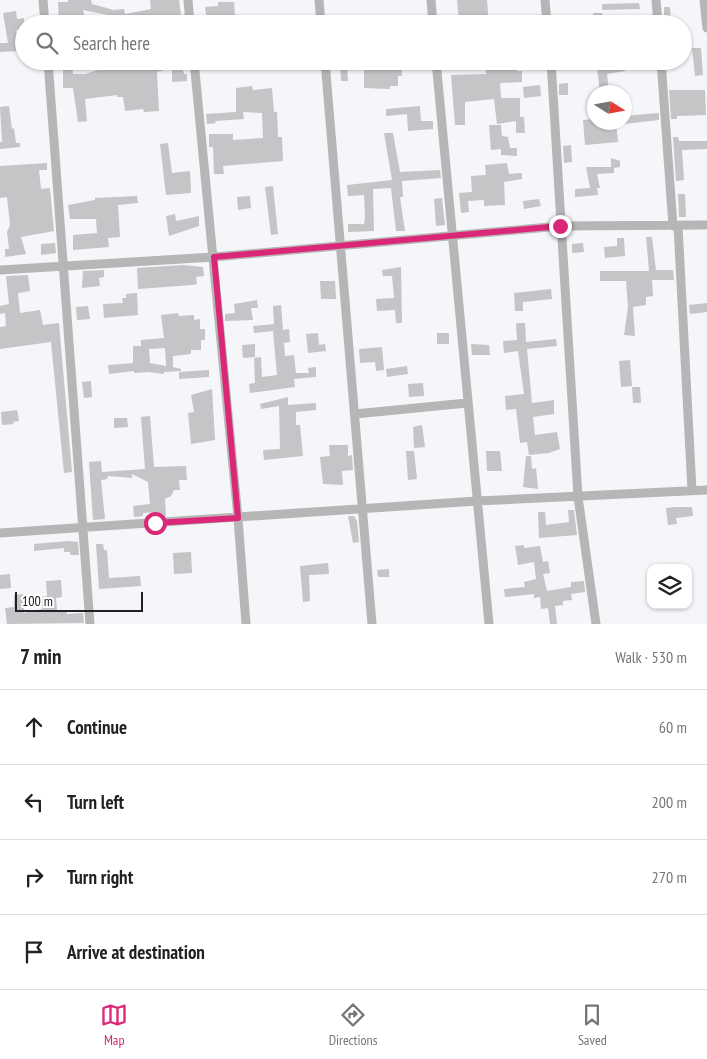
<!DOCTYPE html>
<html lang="en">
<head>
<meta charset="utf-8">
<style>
	body { margin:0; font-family:"PT Sans Narrow",sans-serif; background:#f2f2f2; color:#222 }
	.controls { position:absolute; right:15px; bottom:15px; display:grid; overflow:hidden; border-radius:10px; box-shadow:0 1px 4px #0004 }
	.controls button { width:45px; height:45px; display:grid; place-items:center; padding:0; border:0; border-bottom:1px solid #e0e0e0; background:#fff; color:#222; font:25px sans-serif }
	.compass { position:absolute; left:587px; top:85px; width:45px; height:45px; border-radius:50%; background:#fff; box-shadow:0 1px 4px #0004; rotate:101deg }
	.scale { position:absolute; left:15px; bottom:12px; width:128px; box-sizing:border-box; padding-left:5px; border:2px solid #202122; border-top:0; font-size:14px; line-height:18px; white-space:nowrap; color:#202122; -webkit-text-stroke:4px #fff; paint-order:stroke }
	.stop { position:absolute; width:15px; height:15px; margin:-11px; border:4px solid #db2777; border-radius:50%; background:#fff }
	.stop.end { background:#db2777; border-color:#fff; box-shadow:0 1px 5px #0008 }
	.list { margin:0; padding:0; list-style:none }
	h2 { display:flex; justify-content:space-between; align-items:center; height:65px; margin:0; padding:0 20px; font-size:21px }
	h2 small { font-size:16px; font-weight:400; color:#767676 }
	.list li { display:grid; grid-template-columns:32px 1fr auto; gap:15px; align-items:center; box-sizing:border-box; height:75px; padding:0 20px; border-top:1px solid #e0e0e0 }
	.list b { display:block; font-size:19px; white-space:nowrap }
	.list em { font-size:16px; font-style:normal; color:#767676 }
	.icon { flex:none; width:28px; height:28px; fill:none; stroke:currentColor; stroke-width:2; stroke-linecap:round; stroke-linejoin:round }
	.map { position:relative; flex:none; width:707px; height:624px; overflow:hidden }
	.search { position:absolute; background:#fff; box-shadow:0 1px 4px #0004; left:15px; right:15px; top:15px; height:55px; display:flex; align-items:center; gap:12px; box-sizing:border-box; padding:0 18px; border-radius:28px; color:#767676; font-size:19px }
	.sheet { height:365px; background:#fff }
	nav { display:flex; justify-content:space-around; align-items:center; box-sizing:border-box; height:70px; border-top:1px solid #e0e0e0; background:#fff; font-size:14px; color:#767676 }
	nav a { display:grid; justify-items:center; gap:2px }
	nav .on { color:#db2777 }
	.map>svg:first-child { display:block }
	.building { fill:#c5c4c6; fill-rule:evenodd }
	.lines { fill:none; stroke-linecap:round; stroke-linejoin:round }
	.minor { stroke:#b7b6b6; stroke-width:9 }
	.route { stroke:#db2777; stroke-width:6 }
</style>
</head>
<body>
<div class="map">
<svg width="707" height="624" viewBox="0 0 707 624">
	<rect width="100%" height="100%" fill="#f4f6f9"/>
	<path class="building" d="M68,0H91L92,4L114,10L124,9L125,14L151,9L150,0H179L182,22L112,24L108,15L83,10L86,24H59L58,2H68Z
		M457,0H487L489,24H459Z
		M218,2H234L235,16L245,17V24H219V19L207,20L205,7L218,6Z
		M639,3L640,9L602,10V4Z
		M664,7H670L671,24H664Z
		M16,11L17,19L24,18V29L16,30L19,51L0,52V43H8L3,13Z
		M593,13H602L603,24H594Z
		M692,48H701L703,75L695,76Z
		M63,61H72L73,74H85L101,69L100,61H107L108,64L129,61H188V64L182,66L184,74H187V81L172,82V68L157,72L159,111L144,112L143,109L125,111L123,97H117V95L85,99L87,121L78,122L73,88H63Z
		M364,61H401L402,76H398V86H390V89L364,88Z
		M485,61H516L517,71H522V82L500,83L501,98H520V117H524L525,133H516V121L497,124L494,99L465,102V125H455L451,75L486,74Z
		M557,61H583L584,68L558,70Z
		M599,61H616L617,66L624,65L625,71L607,74L609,92H600L597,68H599Z
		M347,62L348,81H341L340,63Z
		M568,83V95H559V84Z
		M540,85L541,96L524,98L523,87Z
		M252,86L253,90L272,88L274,112H277L278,137H282L283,161L223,166L224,174H214L213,147H209V134H233V140L263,138L262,113L243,112L244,119L215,121L216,123L207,124L206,114L236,112V88Z
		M669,90H705L706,115L677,116V119H671Z
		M9,106L12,129L14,128L16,143H20V147L0,149V142H2L0,107Z
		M420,106L421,121H433V129L408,131L407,114L386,116V109Z
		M659,113V120L624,124V116Z
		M594,119V122H616L618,142L585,145L583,120Z
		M489,125H501L502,136L508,137L510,148H517V156L501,155V149L491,150Z
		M384,133H393L400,172L440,170L441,178L402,181L403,197H400L405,231H396L391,188L373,189L374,231L348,232V224H364L365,217L364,195L348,196L347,185L392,180Z
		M673,137H678L679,141H707V149L682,150L684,180L676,181Z
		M168,143L172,173L190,171L191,193L166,195L160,144Z
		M571,145L572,162L564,163L563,146Z
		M611,158L620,161V167L614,168V173L597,174L600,188H597L598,195L575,197V189L590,188L586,167H611Z
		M47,163V170H39L41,189L50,188L54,231L21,237L26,254L5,257V249H9L7,232L10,225L7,197L0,198V166Z
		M507,163L509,174L522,173V179L504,182L505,205L484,206V200L468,201L469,212L461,213L459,193L472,192L471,176L486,175L485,165Z
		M273,186L278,234L271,235L265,187Z
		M678,194H685L686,217H679Z
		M137,196L138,203L118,205L120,237L108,238L109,247L73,250V235L97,233L96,219H70L68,205L95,200V198Z
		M250,196L251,208L238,210L237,197Z
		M442,198L445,225L436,226L434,199Z
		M539,199L541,206L524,209L523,201Z
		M175,214L176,221L199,216V226L169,236L166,216Z
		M646,237H652L656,270H673L674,280H652L653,296L646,297V305L633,307L635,336L624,335L628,307L626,281H600V271H649Z
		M617,238H624L625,256L605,258L604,247L617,246Z
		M55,243L56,253L41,255V244Z
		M583,243L584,252L572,253V244Z
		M183,265L203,267L204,276L196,277L197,284L192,285L138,289L137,268Z
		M401,267L402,323H396L395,310L377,311L376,299L394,298L392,276H383L382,270Z
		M104,270V277L99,278L100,286L82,288L83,271Z
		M28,275L30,291L18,293L20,313L40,310L43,325L59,323L72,472L64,473L51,342L0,349V327L6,326L5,313L0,314V306L9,304L6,276Z
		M320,281H335L336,299H321Z
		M551,289L552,299L523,302V311H515L514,293Z
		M137,293L138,315L104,318L103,304L123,303L122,298H126V294Z
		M257,300L258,308H251L253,320L225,321V314L235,313L234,304Z
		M707,303V312L690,314L689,305Z
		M281,305L283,330L289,329L290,342L284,343L285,356L294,355L296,373H309L308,368L316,367V377L294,379L295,387L250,393L249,384L255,383L254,358L261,357L262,377L277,375L273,331L254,333L253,326L274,324L273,306Z
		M88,306L90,319L77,320L76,307Z
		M178,313L179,316L194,315V320L200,319V329H205V340H201V350H191V354L173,356V367L181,369V371L164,372V374L148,372L134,373V371L109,374L108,365L133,363V346H141V340L164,338L161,315ZM165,348L166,366L150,363L149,349Z
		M516,323H525L526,342L556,339L557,346L527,349L532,403L554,400V414L533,417L535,435L557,432L560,449L549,453L529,455L527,442L520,443L516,409L506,410L505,396L524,394L518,351L504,353L503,341L517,340Z
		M318,333L319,345L325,344L326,351L308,353L306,334Z
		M437,333H449V344H437Z
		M255,344V357L243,358L242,345Z
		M471,344L489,345L490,355H472Z
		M382,347L384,370L376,371L375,362L360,363L359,349Z
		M630,360L632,386L621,387L619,361Z
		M407,366L408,374L387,377L386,369Z
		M209,370V377L179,379V372Z
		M91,381L92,397L84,398L82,382Z
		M423,383L424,396L409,397L408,384Z
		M632,387H640L641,403H633Z
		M212,389L215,440L191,444L188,413L194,412L191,395Z
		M288,397V405L316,403V410L296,412V425H300L303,456L264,460L263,450L280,449L279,406L261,409L260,404Z
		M17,410L19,421L13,422L14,424L2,425L1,412Z
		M150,416L154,467L186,466L187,480H179L180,490H174L171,496L165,499L166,516H158V512L143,513V516L134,517L133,506L150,504L148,482L132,474V478L108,476L107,479L101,480L105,519L93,520L89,462L101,461L102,472L145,469L141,417Z
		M114,418H127L128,427L114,428Z
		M422,425L425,447L414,448L413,427Z
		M329,445H348V456L352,455L353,470L342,471L343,485L323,484L320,457L330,456Z
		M406,451H414L417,479L408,480Z
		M486,451H500L502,471H487Z
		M526,456H531L532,469L536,468L538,489L523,487Z
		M675,507H692L693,516L676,518L677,524L668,525L666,508Z
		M568,510H574L577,535L539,538L538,512H545L546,525L569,522Z
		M348,516H354L357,521L359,542L353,543Z
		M68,541L78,542L79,555H70V552H64V548L34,551V544Z
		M96,544H103L104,550H107L109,578L140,576L141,586L99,589Z
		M524,545V548L540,546L543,562L548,561L550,573L543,574L547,591L571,587V582L584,581L585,592L571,594L572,600L563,601V605L555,606L557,624H550L548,608L541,609L540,597L534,598V594L505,597L504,589L525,587L524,582L536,579L534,562L518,565L515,546Z
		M191,552L192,573L174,574L173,553Z
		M328,563L329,574L309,575L310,601L303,602L300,566Z
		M389,569V577H378L377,570Z
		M10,574L11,588L0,589V575Z
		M61,580L62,597L56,598L57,610H67V614L83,613L84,623L7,624L5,608L14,607V595L23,594L24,613L42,609L41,597L47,596L46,581Z"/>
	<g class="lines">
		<path class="minor" d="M43,0L45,24
			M188,0L190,24
			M319,0L321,24
			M431,0L433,24
			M545,0L547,24
			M656,0L658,24
			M704,0L707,28
			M48,61L90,624
			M194,61L238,518L246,624
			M325,61L372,624
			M436,61L489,624
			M551,61L578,497L596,624
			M661,61L673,226
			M678,226L692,490
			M0,270L214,257L560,226L707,225
			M355,414L467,403
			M0,533L477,501L707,490"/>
	</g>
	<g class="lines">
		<path class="route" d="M155,523L238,518L214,257L560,226"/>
	</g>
</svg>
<div class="controls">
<button><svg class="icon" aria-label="layers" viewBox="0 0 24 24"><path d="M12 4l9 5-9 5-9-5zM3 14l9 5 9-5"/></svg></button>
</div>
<svg class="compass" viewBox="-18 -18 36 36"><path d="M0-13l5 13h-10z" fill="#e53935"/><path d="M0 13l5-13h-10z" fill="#767676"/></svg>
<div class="scale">100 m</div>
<div class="stop" style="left:155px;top:523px"></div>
<div class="stop end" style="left:560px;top:226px"></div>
<div class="search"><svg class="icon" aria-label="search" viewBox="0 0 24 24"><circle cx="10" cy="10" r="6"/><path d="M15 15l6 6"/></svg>Search here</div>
</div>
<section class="sheet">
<h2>7 min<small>Walk · 530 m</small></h2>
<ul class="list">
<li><svg class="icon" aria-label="ahead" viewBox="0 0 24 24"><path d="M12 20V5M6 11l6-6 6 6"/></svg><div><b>Continue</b></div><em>60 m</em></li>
<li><svg class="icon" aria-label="left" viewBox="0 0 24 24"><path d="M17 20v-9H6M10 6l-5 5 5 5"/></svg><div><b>Turn left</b></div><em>200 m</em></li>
<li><svg class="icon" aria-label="right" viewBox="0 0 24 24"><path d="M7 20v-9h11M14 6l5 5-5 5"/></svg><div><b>Turn right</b></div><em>270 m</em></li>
<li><svg class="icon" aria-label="arrive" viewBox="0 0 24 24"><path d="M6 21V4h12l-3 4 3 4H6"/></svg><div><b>Arrive at destination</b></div></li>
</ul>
</section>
<nav>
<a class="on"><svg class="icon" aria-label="map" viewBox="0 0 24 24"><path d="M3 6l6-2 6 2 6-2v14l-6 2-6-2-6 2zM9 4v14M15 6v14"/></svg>Map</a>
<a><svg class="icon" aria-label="directions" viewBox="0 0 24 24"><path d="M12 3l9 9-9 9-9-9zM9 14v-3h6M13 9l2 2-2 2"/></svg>Directions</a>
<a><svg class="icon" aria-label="saved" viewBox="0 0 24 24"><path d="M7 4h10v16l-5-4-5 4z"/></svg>Saved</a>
</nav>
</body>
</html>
